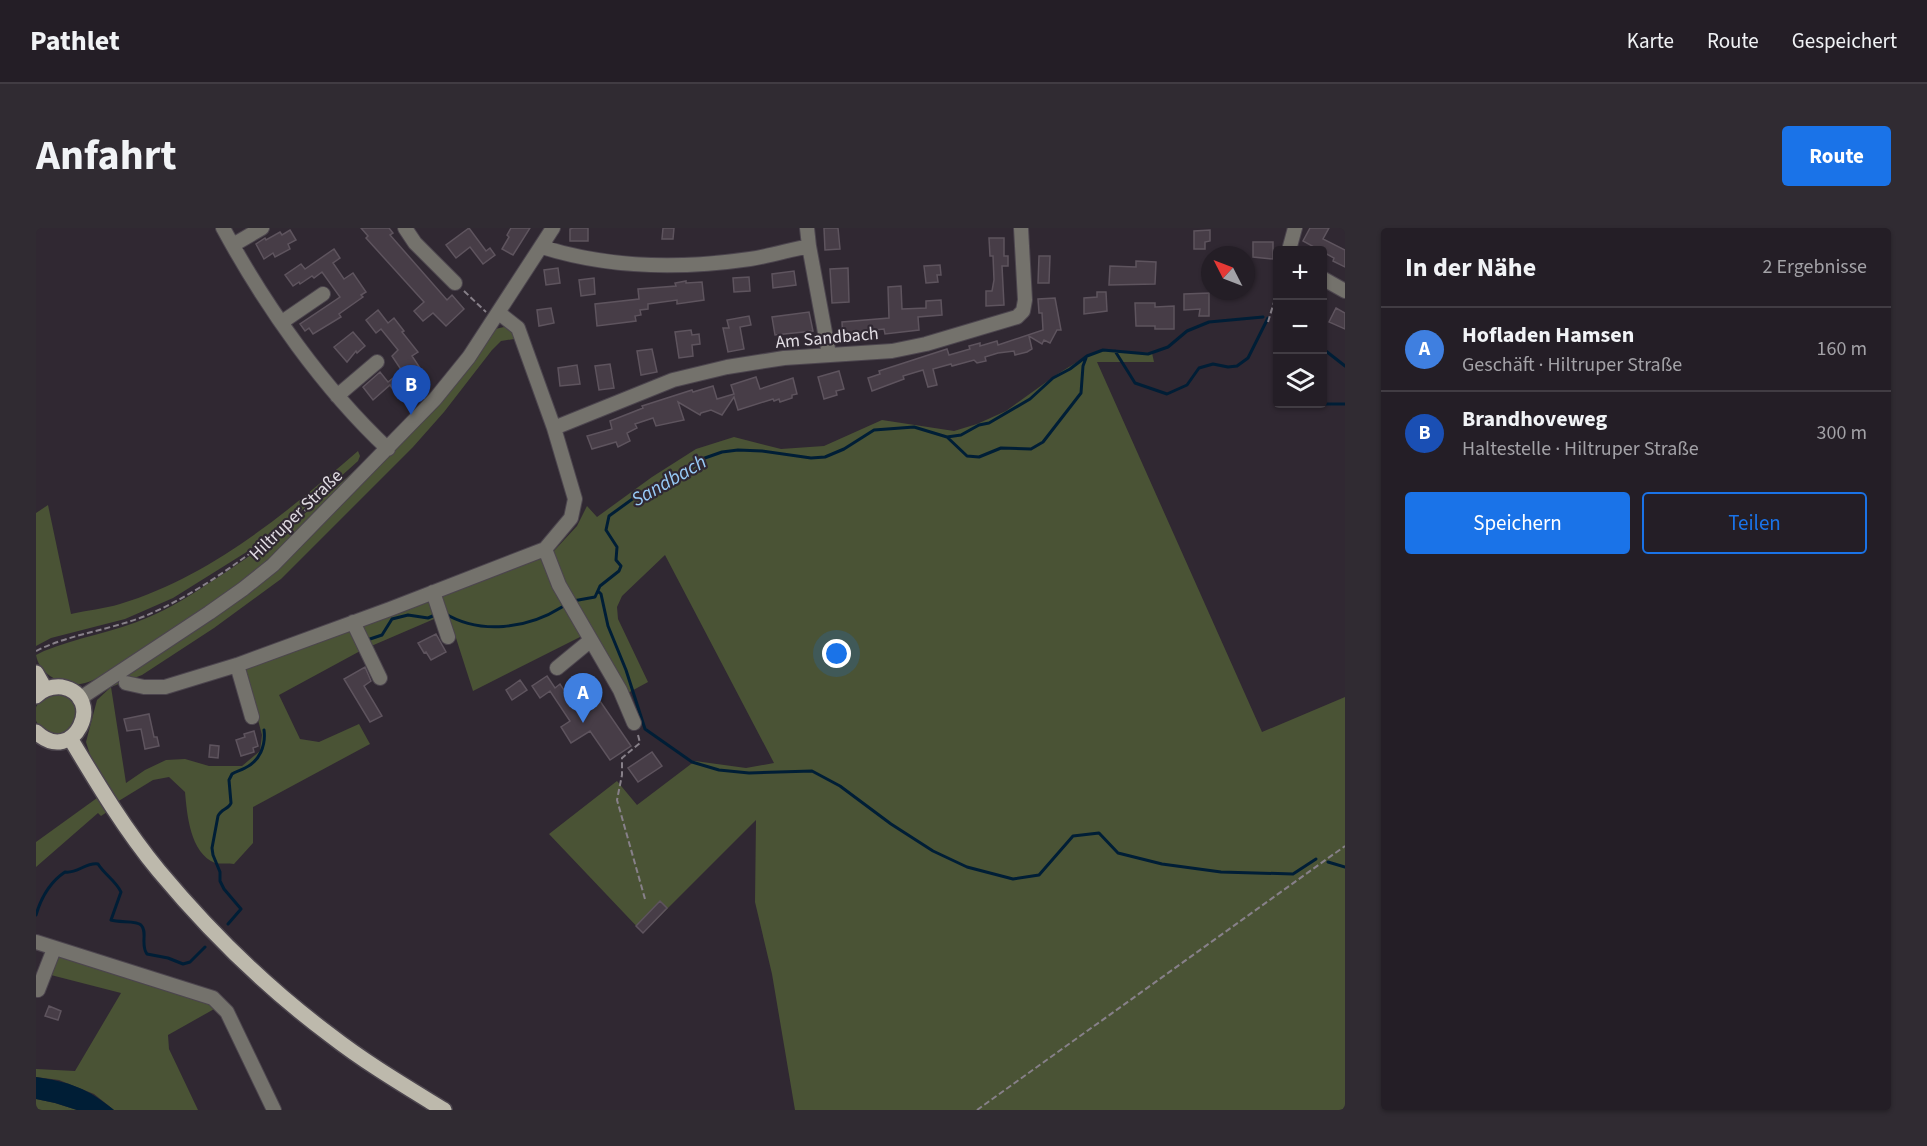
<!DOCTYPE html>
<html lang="de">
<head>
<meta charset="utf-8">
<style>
	body { margin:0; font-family:"Source Sans 3",sans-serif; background:#302b32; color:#f1f3f6 }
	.controls { position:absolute; right:18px; top:18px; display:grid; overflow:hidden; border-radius:6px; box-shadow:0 2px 4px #0004 }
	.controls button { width:54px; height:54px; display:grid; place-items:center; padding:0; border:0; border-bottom:2px solid #413c43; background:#241e26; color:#f1f3f6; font:30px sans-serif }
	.compass { position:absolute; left:1165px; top:18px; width:54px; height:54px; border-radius:50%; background:#241e26; box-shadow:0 2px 4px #0004; rotate:312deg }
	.you { position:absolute; left:801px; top:426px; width:21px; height:21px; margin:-15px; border:4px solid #fff; border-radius:50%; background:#1a73e8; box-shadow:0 0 0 9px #1a73e833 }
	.badge { display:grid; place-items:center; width:39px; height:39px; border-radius:50%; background:#1a73e8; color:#fff; font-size:20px; font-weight:700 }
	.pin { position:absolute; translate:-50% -50px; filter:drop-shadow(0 2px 3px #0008) }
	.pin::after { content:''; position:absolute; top:32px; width:21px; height:18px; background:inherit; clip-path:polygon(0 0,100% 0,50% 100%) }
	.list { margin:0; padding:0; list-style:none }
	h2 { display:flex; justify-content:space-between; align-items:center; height:78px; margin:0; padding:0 24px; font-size:26px }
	h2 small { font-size:20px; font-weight:400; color:#a3a2a7 }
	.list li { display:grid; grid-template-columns:39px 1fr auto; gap:18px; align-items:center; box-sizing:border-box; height:84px; padding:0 24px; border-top:2px solid #413c43 }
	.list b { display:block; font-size:22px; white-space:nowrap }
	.list p { margin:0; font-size:20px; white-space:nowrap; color:#a3a2a7 }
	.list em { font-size:20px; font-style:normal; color:#a3a2a7 }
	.actions { display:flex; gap:12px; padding:18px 24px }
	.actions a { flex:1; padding:14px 0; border:2px solid #1a73e8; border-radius:6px; text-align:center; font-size:21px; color:#1a73e8 }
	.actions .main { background:#1a73e8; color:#fff }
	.icon { flex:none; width:33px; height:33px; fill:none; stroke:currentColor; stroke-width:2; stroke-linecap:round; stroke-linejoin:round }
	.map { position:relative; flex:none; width:1309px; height:882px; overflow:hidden; border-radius:6px }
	header { display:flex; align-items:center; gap:36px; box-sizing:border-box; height:84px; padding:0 30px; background:#241e26; border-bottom:2px solid #413c43 }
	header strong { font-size:28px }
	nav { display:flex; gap:33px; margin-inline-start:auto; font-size:21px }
	.intro { display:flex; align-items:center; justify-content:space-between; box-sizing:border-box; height:144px; padding:0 36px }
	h1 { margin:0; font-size:42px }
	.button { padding:15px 27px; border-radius:6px; background:#1a73e8; color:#fff; font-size:21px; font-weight:700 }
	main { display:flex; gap:36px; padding:0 36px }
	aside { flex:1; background:#241e26; border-radius:6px; box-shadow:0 2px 4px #0004 }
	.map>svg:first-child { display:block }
	.green { fill:#4a5335 }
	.water { fill:#001e36 }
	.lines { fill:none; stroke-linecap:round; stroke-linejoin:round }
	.stream { stroke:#001e36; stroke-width:3 }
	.building { fill:#473d47; stroke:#5e545e; stroke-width:1.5 }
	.minor-casing { stroke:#4c454e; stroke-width:16 }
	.major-casing { stroke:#4c454e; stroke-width:18 }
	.path { stroke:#878089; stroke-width:2; stroke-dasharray:6 3; stroke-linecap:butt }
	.minor { stroke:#74726c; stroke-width:14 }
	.major { stroke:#bdb9ac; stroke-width:15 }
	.labels { text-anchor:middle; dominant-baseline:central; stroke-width:4.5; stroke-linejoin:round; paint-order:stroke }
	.street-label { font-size:18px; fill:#e0dbe2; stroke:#302832 }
	.water-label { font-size:20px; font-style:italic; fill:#98cbf8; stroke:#302832 }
</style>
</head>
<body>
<header>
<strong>Pathlet</strong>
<nav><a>Karte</a><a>Route</a><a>Gespeichert</a></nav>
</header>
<div class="intro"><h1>Anfahrt</h1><a class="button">Route</a></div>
<main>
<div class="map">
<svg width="1309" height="882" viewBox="0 0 1309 882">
	<rect width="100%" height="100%" fill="#302832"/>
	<path class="green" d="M468,99L479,103L488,134L478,111L465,113L456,122L408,184L377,219L245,351L178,400L106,447L75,459L90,555L109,542L130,532L149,531L173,538H206L224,523L226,507L208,440L504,328L518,359L516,325L541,298L551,278L561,289L616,249L660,221L698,209L745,221L788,218L846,192L918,203L941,196L970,183L1020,147L1049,129L1067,122L1116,125L1118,134H1061L1226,504L1309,469V882H759L736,746L719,674L720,592L607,705L513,606L581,553L601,577L659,533L710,540L738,535L629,327L586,368L581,379L582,391L612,454L590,466L546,408L437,463L412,385L326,422L243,467L264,511L283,514L323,496L334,516L217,579V615L198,636C193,635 184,636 179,635C154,625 151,586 149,564L133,549L117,552L81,574L55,530L50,514L61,472L75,459L74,457L205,369L459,101Z
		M322,223L324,228L322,233L282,269L244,300L209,325L137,370L89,391L15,410L0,418V285L12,277L35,386C51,382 68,381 84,376C176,348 251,284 322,223Z
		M332,230L327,239L235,330L200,359L71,445C64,449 56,453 49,455C30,461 3,447 0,427L8,423C42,409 79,404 113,389C134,380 154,368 173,355C230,319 283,276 332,230Z
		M-1 486a21 21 0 1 1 42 0a21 21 0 1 1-42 0Z
		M61,570L71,584L65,588L62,585L0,639V614Z
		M19,724L159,767L180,780L132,807L133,821L162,882H78L58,866L23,852L0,849V841L39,843L85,765L11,746Z
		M0,871L19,875L41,882H0Z"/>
	<path class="water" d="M0,849C34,854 51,860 78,882H41L19,875L0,871Z"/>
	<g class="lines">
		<path class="stream" d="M1286,120L1309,138
			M1079,123L1099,155L1131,166L1151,157L1163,140L1177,136L1192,139L1201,138L1212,130L1232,90
			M1283,176H1309
			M911,209L931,228L943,229L965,220L995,221L1007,214L1045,165L1047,138L1050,130
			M562,363L565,366L572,398L590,442L609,501L656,534L683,542L713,545L776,543L804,558L855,596L897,623L931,639L977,651L1003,647L1037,608L1063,605L1082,625L1126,636L1185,644L1257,646L1280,631
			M537,373L559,369L564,358L583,343L585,338L580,332L581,319L570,302L573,288L602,267L648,245L666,231L686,224L702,222L726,223L775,230L789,229L808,221L838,202L878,199L911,209L925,207L943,197L953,195L994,171L1017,150L1034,141L1051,128L1067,122L1112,126L1132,119L1151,103L1173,94L1227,89
			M408,385C444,407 491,401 526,379
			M331,412L346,407L356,391L372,387L392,390L399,387
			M1292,634L1309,639
			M0,687C5,670 14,654 29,644C41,646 50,634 62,636C69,647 80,653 85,664L75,692C83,695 101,692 105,697C112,704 104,717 111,726L132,730L147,736L154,734L169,719
			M192,696L205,681L188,661L184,653V644L177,627L176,620L182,588C185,581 193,581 195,575L193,552L196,546C200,543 204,543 209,540C224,533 230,517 228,502"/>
	</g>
	<path class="building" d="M325,0H353L357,5L354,7L411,72L416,67L428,81L410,98L397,85L387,93L378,83L388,74L330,10L332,8Z
		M433,0L450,23L454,20L459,27L447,36L434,19L420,30L410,17Z
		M475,0H494L477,27L466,21L473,9L471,7Z
		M537,0H552V13H534V1Z
		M627,0H638L637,11H626Z
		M788,0H802L804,21L789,22Z
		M1274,0H1293L1287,11L1309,22V39L1297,33L1298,30L1267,13Z
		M254,2L260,12L252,16L254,21L239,29L237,25L228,31L220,16L229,10L230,12L244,4L246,7Z
		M1174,2V13L1169,14V21H1158V3Z
		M953,10H968V28H972V38H966L968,77L950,78V63H956L958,52L957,28H954Z
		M1217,14H1237V31L1217,29Z
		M298,21L304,30L297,35L308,51L317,45L330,64L325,67L327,69L303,86L305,89L277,106L273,100L269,103L264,96L304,69L286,44L278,50L276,48L264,56L263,54L257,58L249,47L265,36L269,41Z
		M1003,28H1014L1013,55H1002Z
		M1100,33L1120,34L1119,56L1073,57L1074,38L1100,39Z
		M904,37L905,47H901L902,54L890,55L888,38Z
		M522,40L524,55L510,57L508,42Z
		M812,40L813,74L796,75L794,41Z
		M758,43L760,57L737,60L736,46Z
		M713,49L714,63L698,64L697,50Z
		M558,50L559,66L545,68L543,52Z
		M650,53V55L666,54L668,72L641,76V72L612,76V81L604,82L605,87L599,88L600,93L561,98L559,76L603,71L602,61L640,58L639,55Z
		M865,58L866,81L890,80V73L905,72L906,87L882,89L883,102L849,106L848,101L828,103V105L822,106L823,112L807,114L806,94L853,90L852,59Z
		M1061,64H1070L1071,83L1048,86V70L1061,69Z
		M1173,65V88H1163L1164,81L1148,82V66Z
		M1019,70L1025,102H1021L1014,115L1008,112L1006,116L993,108L996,121L991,124L979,127L978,123L962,125L949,129L950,133L941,135L938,132L916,138L915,136L897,141L901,157L892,159L887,142L867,148L868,151L836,163L832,150L844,146L843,143L911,121L913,127L934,121L933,118L944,115V118L961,113L962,117L1007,102L1006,85H1003L1002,71Z
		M1099,75H1119V79L1138,78V101H1119V98H1100Z
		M515,80L518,95L503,98L501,82Z
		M1300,80L1309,85V101L1293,94Z
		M342,82L352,95L358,90L368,103L366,104L382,124L376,128L384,140L358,163L354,157L337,172L327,159L344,144L352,154L366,143L356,128L362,122L345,101L340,105L330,92Z
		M773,84L777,103L739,107L736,89Z
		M713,88L715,97L704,99L708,121L692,124L687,100H693L691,92Z
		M655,102L656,107L663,106L664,116L656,117L657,128L643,130L639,104Z
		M317,104L329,118L321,125L320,123L311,134L298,119Z
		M616,121L621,144L605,147L601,123Z
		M574,136L578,160L563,162L559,138Z
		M541,137L544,156L524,158L522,140Z
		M803,143L808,161L800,163L801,167L788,171L782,149Z
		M720,149L724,161L757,150L761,166L756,167V170L744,174L743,171L738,173L737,171L702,182L698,169L686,187L675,182L665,185L664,187L642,174L648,192L620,198L617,190L599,196L601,200L591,205L594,213L582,219L580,214L556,221L551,208L576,201L574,193L607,180L606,178L656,162L657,164L677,158L681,171L698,166L695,157Z
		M400,406L410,424L395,432L390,424L388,425L382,415Z
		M329,439L335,453L328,458L346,488L334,494L308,451Z
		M511,448L519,460L524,456L544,486L564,473L595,518L574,532L554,503L535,515L525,499L534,493L514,463L504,470L496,458Z
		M484,452L491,462L476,472L470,462Z
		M113,486L118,509H121L123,518L109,521L105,501L91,503L88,491Z
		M218,503L222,518L217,520L218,524L205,528L200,512L209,509L208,506Z
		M174,517L183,518L182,530L173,529Z
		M616,524L626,538L602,554L592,540Z
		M624,673L631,680L607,705L600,698Z
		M13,778L25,783L22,792L9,788Z"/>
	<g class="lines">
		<g class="minor-casing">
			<path id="minor" d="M187,0C230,79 287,160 352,221
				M369,0L379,15L419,55
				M771,0L773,18L793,126
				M197,17L226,0
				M506,19C572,40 645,41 714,31C734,28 753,22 773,18
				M1253,22L1259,0
				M1286,50L1309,63
				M463,85L482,100L518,200L539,271L535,290L509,321
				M246,94L287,66
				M301,168L341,134
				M518,200L637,152L691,139L748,130L856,123L890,116L981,89L987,83L989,72L985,0
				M397,364L412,409
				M317,394L344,450
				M201,437L216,489
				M521,440L555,412
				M90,455L108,459H129L201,437L354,381L509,321L523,357L584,462L598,495
				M43,471L173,385L207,361L237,337L399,171L433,129L517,0
				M0,714L177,770L191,784L238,882
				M0,761L2,762L18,721"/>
		</g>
		<g class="major-casing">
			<path id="major" d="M0,445L9,461
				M0,468C7,461 15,458 26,459C71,468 38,540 0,504
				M34,510C61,555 89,602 123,643C173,703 231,760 294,807C330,835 369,858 408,882"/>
		</g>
		<path class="path" d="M428,63L450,84
			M1232,94L1242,61
			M0,423C34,406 74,402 109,388C173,361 228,315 281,273
			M602,507L604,515L586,530V547L581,572L609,671
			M941,882L1309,618"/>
		<use href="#minor" class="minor"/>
		<use href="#major" class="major"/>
	</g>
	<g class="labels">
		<g class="street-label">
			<text transform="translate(791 110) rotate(-5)">Am Sandbach</text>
			<text transform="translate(260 287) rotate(-44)">Hiltruper Straße</text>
		</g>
		<g class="water-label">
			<text transform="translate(633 253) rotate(-30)">Sandbach</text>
		</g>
	</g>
</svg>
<div class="controls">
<button>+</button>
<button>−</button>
<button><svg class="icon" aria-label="layers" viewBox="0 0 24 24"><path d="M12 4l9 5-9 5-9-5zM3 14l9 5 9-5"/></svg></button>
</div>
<svg class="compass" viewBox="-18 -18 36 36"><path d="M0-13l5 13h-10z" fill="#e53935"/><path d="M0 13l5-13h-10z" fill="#a3a2a7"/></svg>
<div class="you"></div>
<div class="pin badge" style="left:547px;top:495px;background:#3f7fe0">A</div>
<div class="pin badge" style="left:375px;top:187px;background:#1a4fb4">B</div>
</div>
<aside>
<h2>In der Nähe<small>2 Ergebnisse</small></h2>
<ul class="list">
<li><span class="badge" style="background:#3f7fe0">A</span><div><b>Hofladen Hamsen</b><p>Geschäft · Hiltruper Straße</p></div><em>160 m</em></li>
<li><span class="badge" style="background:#1a4fb4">B</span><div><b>Brandhoveweg</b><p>Haltestelle · Hiltruper Straße</p></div><em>300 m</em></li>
</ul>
<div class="actions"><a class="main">Speichern</a><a>Teilen</a></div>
</aside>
</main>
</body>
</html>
